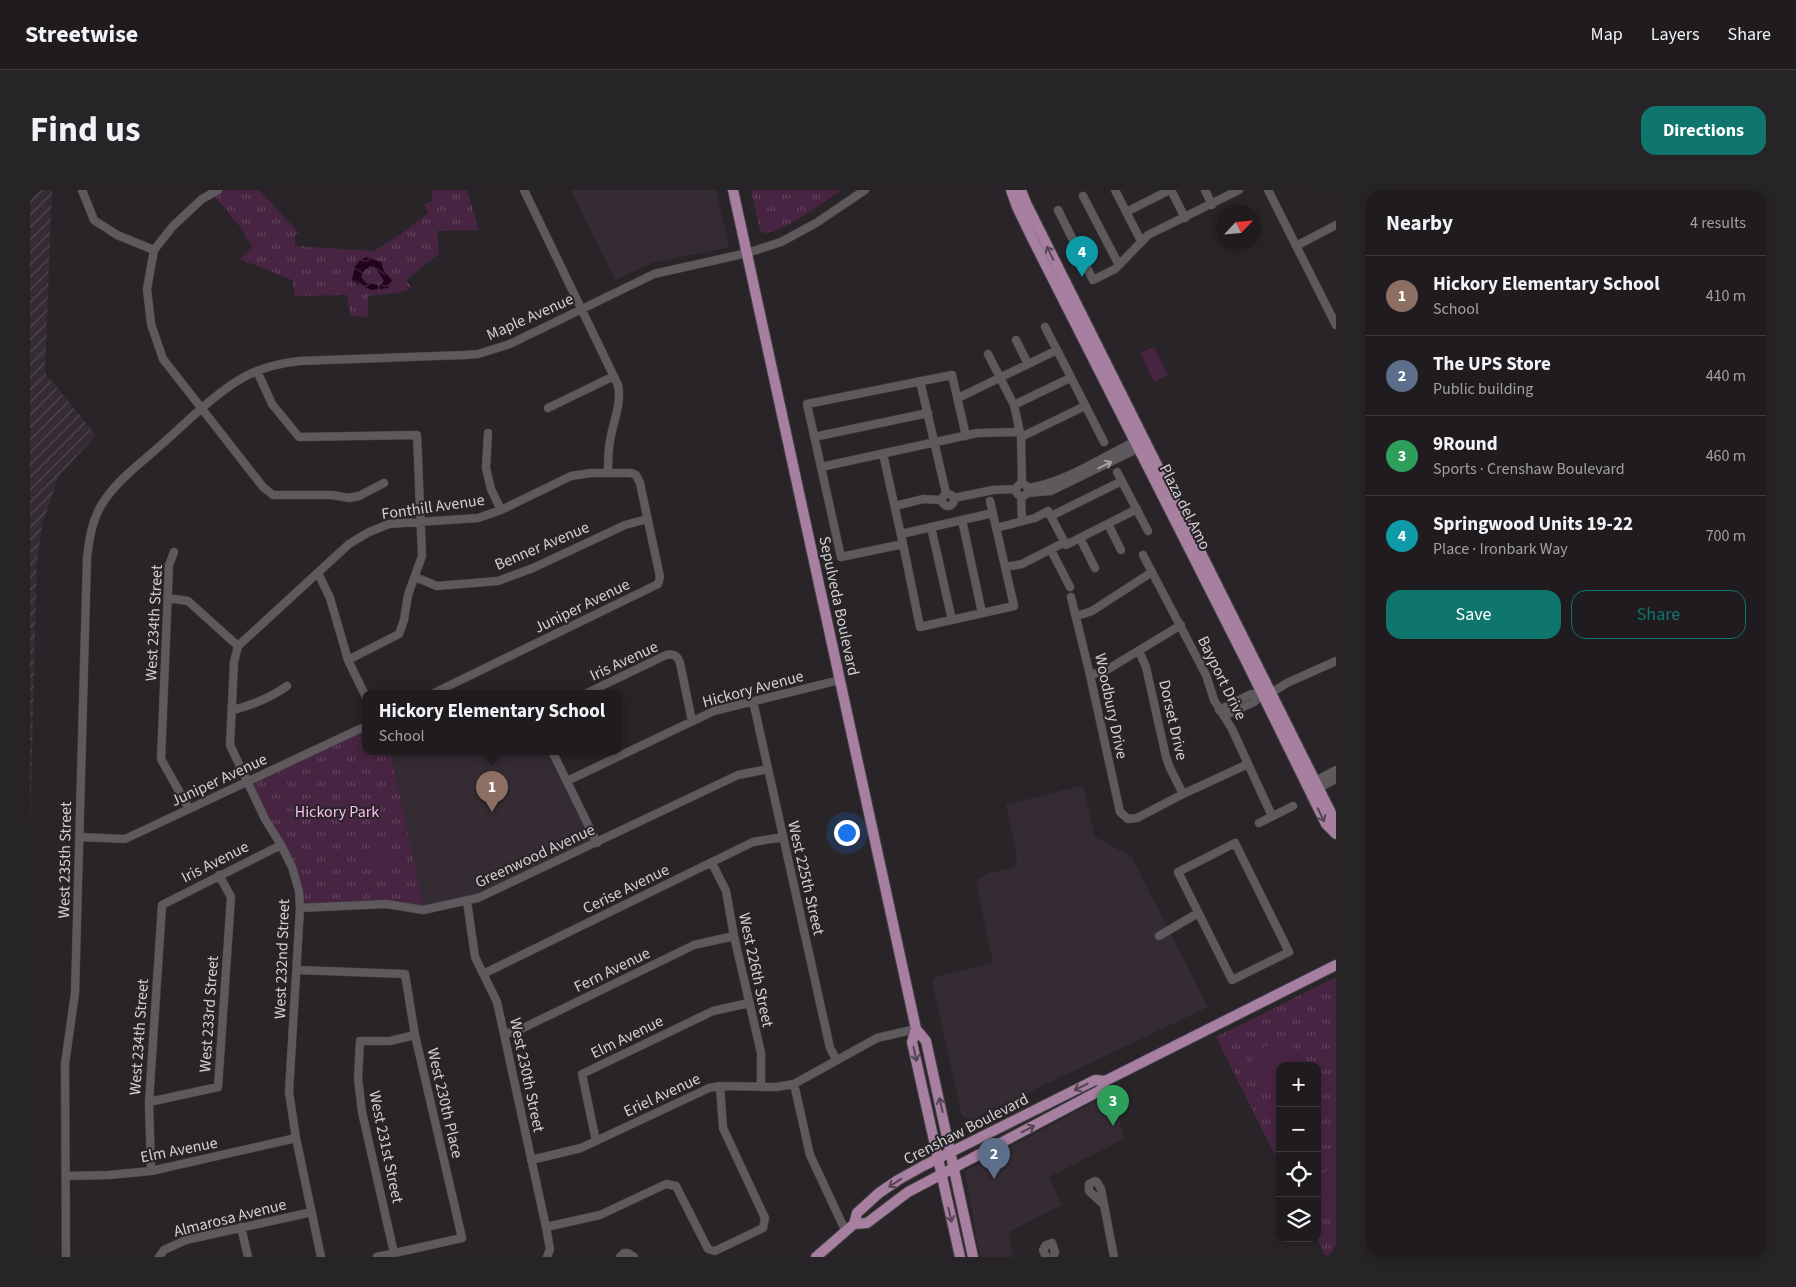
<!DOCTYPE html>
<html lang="en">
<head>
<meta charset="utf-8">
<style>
	body { margin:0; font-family:"Source Sans 3",sans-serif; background:#272427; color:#f1f3f6 }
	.controls { position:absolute; right:15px; bottom:15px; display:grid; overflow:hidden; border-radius:10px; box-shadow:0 2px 8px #0003 }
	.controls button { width:45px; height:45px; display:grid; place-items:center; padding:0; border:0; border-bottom:1px solid #3c393c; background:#1f1b1e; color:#f1f3f6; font:25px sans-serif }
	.compass { position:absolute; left:1186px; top:15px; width:45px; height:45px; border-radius:50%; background:#1f1b1e; box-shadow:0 2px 8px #0003; rotate:64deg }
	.you { position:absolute; left:816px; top:642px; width:18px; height:18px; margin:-12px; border:4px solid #fff; border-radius:50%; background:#1a73e8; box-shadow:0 0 0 8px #1a73e833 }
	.badge { display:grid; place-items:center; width:32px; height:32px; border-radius:50%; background:#0f766e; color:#fff; font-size:16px; font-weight:700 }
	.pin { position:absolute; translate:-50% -41px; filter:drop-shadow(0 1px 2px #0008) }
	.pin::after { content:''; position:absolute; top:26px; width:18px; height:15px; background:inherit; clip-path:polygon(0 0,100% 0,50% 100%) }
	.popup { position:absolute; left:332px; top:500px; width:260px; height:65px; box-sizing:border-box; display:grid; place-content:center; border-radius:10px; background:#1f1b1e; filter:drop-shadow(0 1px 4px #0005); font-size:16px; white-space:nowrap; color:#a1a1a4 }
	.popup b { font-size:19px; color:#f1f3f6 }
	.popup::after { content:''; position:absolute; left:50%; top:100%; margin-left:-10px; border:10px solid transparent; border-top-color:#1f1b1e }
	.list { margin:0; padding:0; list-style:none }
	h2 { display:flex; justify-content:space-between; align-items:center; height:65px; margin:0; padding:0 20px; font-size:21px }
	h2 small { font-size:16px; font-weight:400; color:#a1a1a4 }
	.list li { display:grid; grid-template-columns:32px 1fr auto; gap:15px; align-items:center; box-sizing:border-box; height:80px; padding:0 20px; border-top:1px solid #3c393c }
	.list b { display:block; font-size:19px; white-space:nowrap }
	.list p { margin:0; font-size:16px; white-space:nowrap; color:#a1a1a4 }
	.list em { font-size:16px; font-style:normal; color:#a1a1a4 }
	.actions { display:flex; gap:10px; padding:15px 20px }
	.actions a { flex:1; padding:11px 0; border:1px solid #0f766e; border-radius:15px; text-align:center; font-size:18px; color:#0f766e }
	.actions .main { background:#0f766e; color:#fff }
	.icon { flex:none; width:28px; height:28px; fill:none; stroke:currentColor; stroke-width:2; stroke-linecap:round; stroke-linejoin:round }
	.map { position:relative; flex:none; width:1306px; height:1067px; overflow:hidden; border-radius:15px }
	header { display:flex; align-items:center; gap:30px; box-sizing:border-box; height:70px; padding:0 25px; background:#1f1b1e; border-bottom:1px solid #3c393c }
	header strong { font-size:24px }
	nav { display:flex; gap:28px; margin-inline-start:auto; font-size:18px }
	.intro { display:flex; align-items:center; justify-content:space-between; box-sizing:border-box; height:120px; padding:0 30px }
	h1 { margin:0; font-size:35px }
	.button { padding:12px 22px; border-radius:15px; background:#0f766e; color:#fff; font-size:18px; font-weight:700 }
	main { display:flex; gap:30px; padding:0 30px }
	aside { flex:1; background:#1f1b1e; border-radius:15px; box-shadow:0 2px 8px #0003 }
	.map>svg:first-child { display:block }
	.built { fill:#352b33 }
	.industrial { fill:url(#industrial-furrows) }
	.grass { fill:url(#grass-tufts) }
	.pitch { fill:#472542 }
	.water { fill:url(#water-waves) }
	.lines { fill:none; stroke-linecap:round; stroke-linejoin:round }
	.minor-casing { stroke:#434043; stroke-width:9 }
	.major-casing { stroke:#434043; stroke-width:12 }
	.minor { stroke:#5e595d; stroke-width:8 }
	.major { stroke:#a77fa0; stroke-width:10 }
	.oneway { stroke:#554452 }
	.oneway2 { stroke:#a4a0a3 }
	.labels { text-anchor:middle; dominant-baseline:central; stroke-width:4; stroke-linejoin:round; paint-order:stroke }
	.street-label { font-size:16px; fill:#d3d0d2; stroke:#292428 }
	.park-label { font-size:16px; fill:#febdf2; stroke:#292428 }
</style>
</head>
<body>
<header>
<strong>Streetwise</strong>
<nav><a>Map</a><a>Layers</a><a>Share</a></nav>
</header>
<div class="intro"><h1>Find us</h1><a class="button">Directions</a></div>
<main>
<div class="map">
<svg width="1306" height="1067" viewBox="0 0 1306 1067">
	<defs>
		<pattern id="industrial-furrows" width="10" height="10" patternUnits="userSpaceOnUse" patternTransform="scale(1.25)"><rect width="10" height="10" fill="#352b33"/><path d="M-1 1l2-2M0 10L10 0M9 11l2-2" fill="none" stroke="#514950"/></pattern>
		<pattern id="grass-tufts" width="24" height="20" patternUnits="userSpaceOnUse" patternTransform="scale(1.25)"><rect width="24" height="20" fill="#472542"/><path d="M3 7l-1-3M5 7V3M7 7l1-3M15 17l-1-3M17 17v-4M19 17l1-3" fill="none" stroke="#61445c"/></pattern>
		<pattern id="water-waves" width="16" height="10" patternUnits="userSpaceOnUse" patternTransform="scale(1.25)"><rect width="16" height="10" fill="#21031e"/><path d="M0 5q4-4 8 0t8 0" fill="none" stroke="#40273e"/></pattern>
	</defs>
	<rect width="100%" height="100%" fill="#292428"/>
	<path class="built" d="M541,0H686L699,57L622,73L585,90Z
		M367,561H521L566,653L458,704L394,719L361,564Z
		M1053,595L1065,647L1101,666L1178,817L940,930L932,926L902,792L905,787L963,773L946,690L959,683L985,677L987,667L976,615Z
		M1083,902L1094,949L1019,987L1031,1015L979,1042L983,1067H950L935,981Z"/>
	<path class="industrial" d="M0,0H22L15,183L66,245L29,286L13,332L7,370L0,639Z"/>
	<path class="grass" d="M195,0H229L269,43L265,45V56L344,61L371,44L398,23L394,14L402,11V0H437L449,40L407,41L409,64L376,90L382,98L367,103L338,106V128L320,125L317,105L265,106L262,90L210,69L223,56L216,48L212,39L182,3Z
		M721,0H811C793,13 755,42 734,43L730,40Z
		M336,536V561L365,562L361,564L394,719L371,716L271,717L269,701L218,593Z
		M1306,787V1067H1296L1287,1048V876H1250V975L1186,847Z"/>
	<path class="pitch" d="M1124,157L1138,185L1124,192L1110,163Z
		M373,658L376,675L346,682L343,666Z
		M1252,849C1263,854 1269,864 1268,876H1250V897L1237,900L1222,871L1221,866L1224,862Z
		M1306,976V1032L1287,1002V986Z"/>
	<path class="water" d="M336,67L351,72L354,81L362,90L358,98L350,99L349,96L354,91L345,77L340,76L334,81L331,87L336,93L348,95V99L342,100L323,92L322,89L325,77L329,71Z"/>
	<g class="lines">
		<g class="minor-casing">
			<path id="minor" d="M52,0L64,30L87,45L124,60
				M188,0L172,9L143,36L124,60L117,99L121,134L133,169L233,297L243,305H302L319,308L329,306L354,293
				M494,0L588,195C592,215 583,231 580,251C578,261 578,272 578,283
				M1085,0L1111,51
				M1141,0L1155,28
				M1175,0L1182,15
				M1238,0L1306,135
				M1053,6L1089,75
				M1028,20L1063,90L1085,79L1118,45L1209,0
				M1096,22L1140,0
				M1266,56L1306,35
				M1015,137L1027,160
				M986,150L998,174
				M958,164L984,215L991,247L992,293
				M227,181L242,214L269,247L387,245L392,366L378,405L374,430L369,444L318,470
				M890,191L916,303
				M928,208L1027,160L1074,252
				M984,215L1040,188
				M518,218L584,186
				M458,243L456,278L461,299L471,320
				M784,247L898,223
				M991,247L1055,216
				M853,264L873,354L890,437L984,416L960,311
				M791,277L947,243L989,242
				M1087,282L1118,341
				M986 300a6 6 0 1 1 12 0a6 6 0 1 1-12 0Z
				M998,298C1037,292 1070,268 1106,251
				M997,303L1021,301L1109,258
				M912 310a6 6 0 1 1 12 0a6 6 0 1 1-12 0Z
				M991,306L992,331
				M924,308L963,300L985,299
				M865,316L893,309L911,310
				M1021,326L1092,291
				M932,330L952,423
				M1078,334L1091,360
				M901,337L922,430
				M966,338L1005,328L1018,321L1036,355L1107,319
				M871,344L963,323
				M1050,348L1065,378
				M873,354L811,367L777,214L922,185L936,246
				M1021,360L1040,397
				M144,362L139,375L131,569L159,619
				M1113,365L1176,485L1184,510L1202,539L1242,626
				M975,377L992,374L1035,352
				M288,383L300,408L318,470L336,507
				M385,387L407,396L468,391L503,378L595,335L617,329
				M1041,407L1060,485L1090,622L1098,629L1107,628L1153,604L1218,574
				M138,408L158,411L208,456
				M1047,426L1062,421L1122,382
				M208,456L319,354L339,342L359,334L448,328L471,320L541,286L561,283H601L606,285L610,293L630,387L628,394L404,503
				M208,456L204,472L200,555L235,629L251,655L262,677L269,701L270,718L259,902L266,948L291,1067
				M1109,461L1116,477L1136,567L1140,578L1153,604
				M1060,485L1075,481L1151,435
				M557,503L636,465C644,463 648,466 650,473L662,531
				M1241,503L1257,493L1306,471
				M723,511L800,858L806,869
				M203,520C223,515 240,508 257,496
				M1189,520L1221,504H1233
				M1194,526L1224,512L1233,504
				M522,561L567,653
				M537,591L684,521L810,490
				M1285,591L1306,580
				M1289,598L1306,589
				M1229,633L1263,616
				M49,647L95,649L336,536
				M1205,653L1259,762L1202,790L1148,682Z
				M682,673L696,701L704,746L731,863V897
				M437,711L445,767L467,812L474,844L516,1037L520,1059L517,1067
				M270,718L356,714L393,720L448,708L708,585L738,579
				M1129,746L1168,723
				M267,780L375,784L385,845L432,1048L347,1067
				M453,784L723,652L753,647
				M474,844L487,841L664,755L704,746
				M764,894L780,965L816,1042
				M119,912L188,897L201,707L189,685
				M566,951L552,884L683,821L719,813
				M501,970L551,958L679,898L690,896L746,897L764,894L847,848L886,839
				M121,981L119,912L132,715L251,655
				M36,986L79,985L121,981L266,948
				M1073,1014L1059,1001V994L1065,991L1067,992L1071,999L1084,1067
				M211,1037L218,1067
				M516,1037L570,1025L636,994L646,996L678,1059L685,1061L733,1038L735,1028L693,938L690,896
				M364,1063L332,922L328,888L330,851H360L385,845
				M36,1067L35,874L45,803L57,368C59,350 62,330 72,314C87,290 111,273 131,255C157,232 184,204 214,187C231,178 250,173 269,171L434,165L448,164L480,154L624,84L717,63L751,52L786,33L835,0
				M129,1067L134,1060L156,1050L282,1022
				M590,1067L594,1063H598L604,1067
				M1016,1067L1013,1060L1016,1055L1022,1053L1025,1062L1023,1067"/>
		</g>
		<g class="major-casing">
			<path id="major" d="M703,0L886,839L896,851L943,1067
				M981,0L987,17L1004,52L1216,471L1296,634L1306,644
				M991,0L996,13L1304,629L1306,636
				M886,839L882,852L930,1067
				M824,1034L827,1023L849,1003L868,990L893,976L1065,890L1075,891L1306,775
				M786,1067L824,1034L837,1033L878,1002L1071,900L1075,891"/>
		</g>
		<use href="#minor" class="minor"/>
		<use href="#major" class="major"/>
	</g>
	<defs><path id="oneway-shaft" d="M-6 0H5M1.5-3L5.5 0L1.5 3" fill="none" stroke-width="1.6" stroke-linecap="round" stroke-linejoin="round" transform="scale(1.25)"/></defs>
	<g class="oneway">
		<use href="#oneway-shaft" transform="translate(1020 63) rotate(-116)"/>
		<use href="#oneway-shaft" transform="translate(1291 625) rotate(64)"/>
		<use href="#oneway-shaft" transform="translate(885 864) rotate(78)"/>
		<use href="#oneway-shaft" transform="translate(1051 897) rotate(154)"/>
		<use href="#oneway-shaft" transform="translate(911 915) rotate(-103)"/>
		<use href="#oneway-shaft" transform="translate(998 939) rotate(-27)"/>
		<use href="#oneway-shaft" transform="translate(865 993) rotate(147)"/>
		<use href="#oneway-shaft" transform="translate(920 1025) rotate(77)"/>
	</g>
	<use class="oneway2" href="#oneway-shaft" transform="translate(1075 275) rotate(-26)"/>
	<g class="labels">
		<g class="street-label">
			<text transform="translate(500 127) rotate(-24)">Maple Avenue</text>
			<text transform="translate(403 317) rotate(-8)">Fonthill Avenue</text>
			<text transform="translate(1155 317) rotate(63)">Plaza del Amo</text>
			<text transform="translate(512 356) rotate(-23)">Benner Avenue</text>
			<text transform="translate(552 416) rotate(-26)">Juniper Avenue</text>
			<text transform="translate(809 416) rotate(78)">Sepulveda Boulevard</text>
			<text transform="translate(124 433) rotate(-87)">West 234th Street</text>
			<text transform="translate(594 471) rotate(-25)">Iris Avenue</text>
			<text transform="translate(1192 488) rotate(64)">Bayport Drive</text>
			<text transform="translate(723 499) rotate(-15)">Hickory Avenue</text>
			<text transform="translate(1081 516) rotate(78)">Woodbury Drive</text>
			<text transform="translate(1143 530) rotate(77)">Dorset Drive</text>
			<text transform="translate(189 590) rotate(-25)">Juniper Avenue</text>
			<text transform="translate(505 666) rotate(-25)">Greenwood Avenue</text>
			<text transform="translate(35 670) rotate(-89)">West 235th Street</text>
			<text transform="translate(185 672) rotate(-27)">Iris Avenue</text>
			<text transform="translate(776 688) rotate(77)">West 225th Street</text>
			<text transform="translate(596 699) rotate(-26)">Cerise Avenue</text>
			<text transform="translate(252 769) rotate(-88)">West 232nd Street</text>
			<text transform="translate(582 780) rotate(-26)">Fern Avenue</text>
			<text transform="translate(726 780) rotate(78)">West 226th Street</text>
			<text transform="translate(179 824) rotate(-86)">West 233rd Street</text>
			<text transform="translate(109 847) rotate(-86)">West 234th Street</text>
			<text transform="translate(597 847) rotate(-26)">Elm Avenue</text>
			<text transform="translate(497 885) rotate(78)">West 230th Street</text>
			<text transform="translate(632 905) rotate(-25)">Eriel Avenue</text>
			<text transform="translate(415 913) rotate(77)">West 230th Place</text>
			<text transform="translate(936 939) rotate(-27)">Crenshaw Boulevard</text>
			<text transform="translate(356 957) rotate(78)">West 231st Street</text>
			<text transform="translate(149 960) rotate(-11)">Elm Avenue</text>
			<text transform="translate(200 1028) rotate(-14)">Almarosa Avenue</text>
		</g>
		<g class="park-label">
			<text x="307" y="622">Hickory Park</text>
		</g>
	</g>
</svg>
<div class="controls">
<button>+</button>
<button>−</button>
<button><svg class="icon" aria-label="locate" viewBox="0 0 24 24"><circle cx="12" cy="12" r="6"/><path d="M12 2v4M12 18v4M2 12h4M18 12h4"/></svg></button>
<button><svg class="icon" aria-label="layers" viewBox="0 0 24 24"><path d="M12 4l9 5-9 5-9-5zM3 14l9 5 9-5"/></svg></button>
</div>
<svg class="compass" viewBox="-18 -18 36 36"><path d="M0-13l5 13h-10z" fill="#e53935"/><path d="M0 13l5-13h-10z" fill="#a1a1a4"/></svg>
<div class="you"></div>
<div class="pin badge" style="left:462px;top:622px;background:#8d6e63">1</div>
<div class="popup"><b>Hickory Elementary School</b>School</div>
<div class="pin badge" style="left:964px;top:989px;background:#5c6f8a">2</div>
<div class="pin badge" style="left:1083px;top:936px;background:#2e9e5b">3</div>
<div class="pin badge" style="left:1052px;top:87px;background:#0f9aa8">4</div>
</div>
<aside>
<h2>Nearby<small>4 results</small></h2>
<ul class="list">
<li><span class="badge" style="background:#8d6e63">1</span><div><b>Hickory Elementary School</b><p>School</p></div><em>410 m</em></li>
<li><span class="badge" style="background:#5c6f8a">2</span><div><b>The UPS Store</b><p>Public building</p></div><em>440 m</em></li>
<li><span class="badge" style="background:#2e9e5b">3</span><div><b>9Round</b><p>Sports · Crenshaw Boulevard</p></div><em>460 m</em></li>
<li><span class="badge" style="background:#0f9aa8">4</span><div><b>Springwood Units 19-22</b><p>Place · Ironbark Way</p></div><em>700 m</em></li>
</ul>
<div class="actions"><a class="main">Save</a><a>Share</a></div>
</aside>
</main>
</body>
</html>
